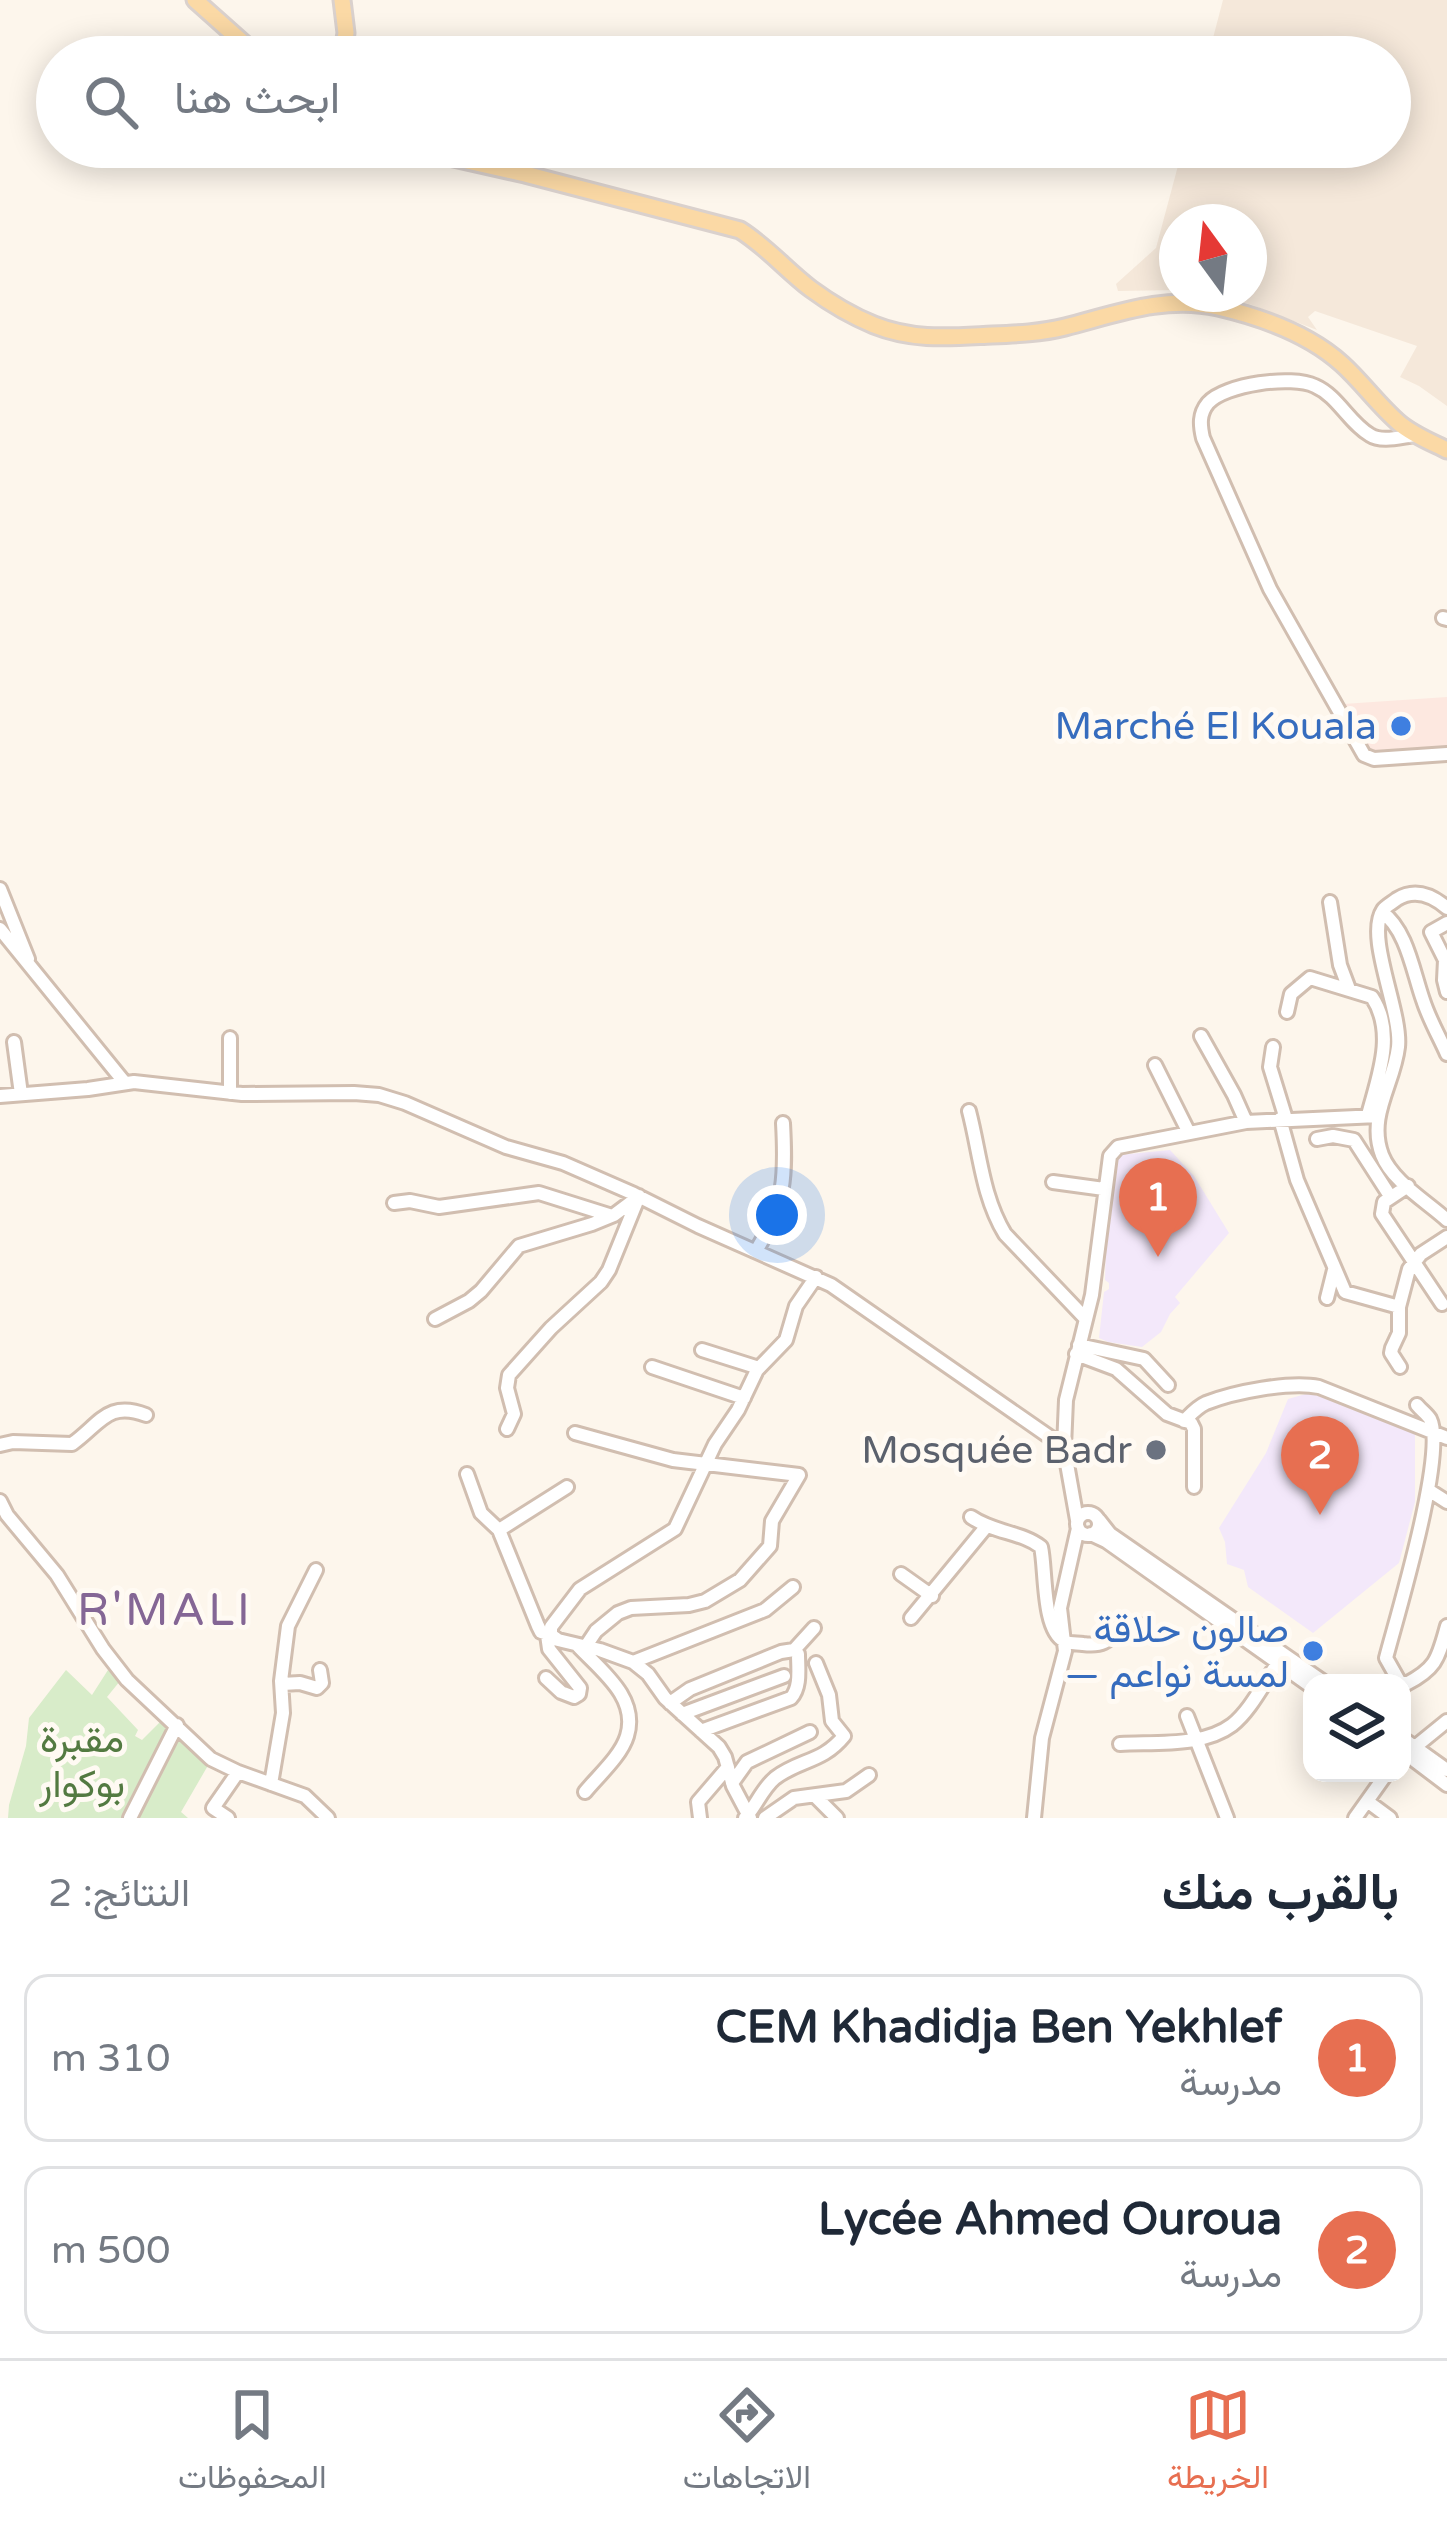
<!DOCTYPE html>
<html lang="ar">
<head>
<meta charset="utf-8">
<style>
	body { margin:0; font-family:"Varela Round",Vazirmatn,sans-serif; background:#f2f2f3; color:#1f2937; direction:rtl }
	.controls { position:absolute; right:36px; bottom:36px; display:grid; overflow:hidden; border-radius:24px; box-shadow:0 6px 30px #0003 }
	.controls button { width:108px; height:108px; display:grid; place-items:center; padding:0; border:0; border-bottom:3px solid #e0e1e3; background:#fff; color:#1f2937; font:60px sans-serif }
	.compass { position:absolute; left:1159px; top:204px; width:108px; height:108px; border-radius:50%; background:#fff; box-shadow:0 6px 30px #0003; rotate:345deg }
	.you { position:absolute; left:777px; top:1215px; width:42px; height:42px; margin:-30px; border:9px solid #fff; border-radius:50%; background:#1a73e8; box-shadow:0 0 0 18px #1a73e833 }
	.badge { display:grid; place-items:center; width:78px; height:78px; border-radius:50%; background:#e76f51; color:#fff; font-size:39px; font-weight:700 }
	.pin { position:absolute; translate:-50% -99px; filter:drop-shadow(0 3px 6px #0008) }
	.pin::after { content:''; position:absolute; top:63px; width:42px; height:36px; background:inherit; clip-path:polygon(0 0,100% 0,50% 100%) }
	.list { margin:0; padding:0; list-style:none }
	h2 { display:flex; justify-content:space-between; align-items:center; height:156px; margin:0; padding:0 48px; font-size:51px }
	h2 small { font-size:39px; font-weight:400; color:#747a83 }
	.list li { display:grid; grid-template-columns:78px 1fr auto; gap:36px; align-items:center; box-sizing:border-box; height:168px; margin:0 24px 24px; padding:0 24px; border:3px solid #e0e1e3; border-radius:24px }
	.list b { display:block; font-size:45px; white-space:nowrap }
	.list p { margin:0; font-size:39px; white-space:nowrap; color:#747a83 }
	.list em { font-size:39px; font-style:normal; color:#747a83 }
	.icon { flex:none; width:66px; height:66px; fill:none; stroke:currentColor; stroke-width:2; stroke-linecap:round; stroke-linejoin:round }
	.map { position:relative; flex:none; width:1447px; height:1818px; overflow:hidden; direction:ltr }
	.search { position:absolute; background:#fff; box-shadow:0 6px 30px #0003; left:36px; right:36px; top:36px; height:132px; display:flex; align-items:center; gap:30px; box-sizing:border-box; padding:0 42px; border-radius:66px; color:#747a83; font-size:45px }
	.sheet { height:540px; background:#fff }
	nav { display:flex; justify-content:space-around; align-items:center; box-sizing:border-box; height:168px; border-top:3px solid #e0e1e3; background:#fff; font-size:33px; color:#747a83 }
	nav a { display:grid; justify-items:center; gap:6px }
	nav .on { color:#e76f51 }
	.map>svg:first-child { display:block }
	.residential { fill:#f5e8da }
	.commercial { fill:#fde8e0 }
	.education { fill:#f3e8fa }
	.green { fill:#d8ecc9 }
	.lines { fill:none; stroke-linecap:round; stroke-linejoin:round }
	.minor-casing { stroke:#d1beb0; stroke-width:18 }
	.major-casing { stroke:#dad1cd; stroke-width:21 }
	.minor { stroke:#fff; stroke-width:12 }
	.major { stroke:#fbd9a5; stroke-width:15 }
	.shop-dot { fill:#3f7fe0; stroke:#fffaf3; stroke-width:4.5 }
	.worship-dot { fill:#6b7280; stroke:#fffaf3; stroke-width:4.5 }
	.labels { text-anchor:middle; dominant-baseline:central; stroke-width:10; stroke-linejoin:round; paint-order:stroke }
	.shop-label { font-size:39px; fill:#366cbe; stroke:#fffaf3; text-anchor:end }
	.worship-label { font-size:39px; fill:#5b616d; stroke:#fffaf3; text-anchor:end }
	.park-label { font-size:39px; fill:#537a41; stroke:#fffaf3 }
	.quarter-label { font-size:45px; letter-spacing:3px; fill:#846695; stroke:#fffaf3 }
</style>
</head>
<body>
<div class="map">
<svg width="1447" height="1818" viewBox="0 0 1447 1818">
	<rect width="100%" height="100%" fill="#fdf6ec"/>
	<path class="residential" d="M1223,0H1447V406L1419,386L1400,377L1417,346L1315,311L1308,317L1317,330L1252,305L1212,294H1249V222H1177V290L1118,291L1116,284L1156,248L1183,147H1390V57H1208Z"/>
	<path class="commercial" d="M1447,697V748L1369,754L1343,704Z"/>
	<path class="education" d="M1170,1150L1194,1176L1229,1233L1175,1297L1180,1303L1170,1314L1161,1332L1142,1347L1108,1342L1099,1338L1104,1292L1109,1289V1283L1105,1280L1107,1211L1119,1155Z
		M1309,1393L1380,1416L1415,1433V1502L1399,1563L1313,1633L1248,1587L1244,1570L1227,1564L1225,1542L1219,1528L1266,1453L1288,1399Z"/>
	<path class="green" d="M66,1670L92,1695L108,1670L120,1681L107,1697L138,1730L135,1736L142,1740L162,1720L210,1762L181,1812L188,1818H8L9,1805L26,1746L29,1718Z"/>
	<g class="lines">
		<g class="minor-casing">
			<path id="minor" d="M1416,435C1403,436 1382,443 1370,435C1349,423 1338,396 1315,386C1292,375 1225,384 1208,403C1199,414 1200,425 1203,438L1270,589L1364,755L1374,759L1447,754
				M1443,618L1447,619
				M0,889L28,959
				M1330,902L1340,965L1349,989
				M1447,908C1432,895 1415,888 1397,899C1392,903 1386,906 1383,910C1365,937 1402,1012 1398,1047C1394,1084 1367,1116 1382,1155C1392,1181 1426,1201 1447,1220
				M1382,912C1407,930 1413,972 1423,1000C1429,1019 1439,1036 1447,1054
				M1447,923L1431,932L1445,960L1444,980L1447,992
				M0,929L125,1083
				M1287,1012L1291,994L1310,978L1372,997C1396,1033 1378,1077 1368,1115
				M1201,1036L1234,1095L1246,1122
				M230,1038V1093
				M14,1042L21,1094
				M1273,1047L1270,1067L1286,1119
				M1155,1065L1189,1133
				M0,1096L88,1089L134,1082L242,1094L354,1093L379,1095L405,1103L506,1147L563,1163L634,1194L698,1226L831,1285L1064,1447
				M969,1111C980,1153 982,1196 1005,1234L1085,1318
				M1280,1119L1297,1180L1345,1292L1399,1307
				M1317,1139L1333,1136L1354,1140L1390,1196
				M1053,1182L1104,1189
				M1408,1186L1384,1202L1382,1214L1442,1304
				M394,1203L410,1201L439,1207L539,1193L609,1215
				M756,1251C785,1203 786,1178 783,1123
				M1327,1298L1334,1270
				M435,1319L469,1301L481,1291L519,1246L592,1224L614,1215L634,1200
				M1079,1345L1144,1359L1168,1385
				M702,1350L759,1368
				M1076,1354L1116,1369L1167,1414L1191,1423L1194,1429V1487
				M652,1367L744,1398
				M1400,1367L1391,1353L1392,1348L1399,1333V1307L1409,1269L1421,1254L1447,1237
				M1417,1405C1421,1410 1427,1414 1430,1419C1447,1452 1397,1616 1386,1658L1399,1681L1406,1684C1437,1668 1438,1658 1447,1626
				M1184,1421C1191,1414 1197,1407 1206,1403C1234,1392 1290,1381 1319,1387L1447,1438
				M507,1429L514,1414L507,1388L509,1375L551,1328L601,1282L609,1270L639,1196
				M575,1433L673,1460L799,1475L772,1521L770,1546L740,1580L705,1601L689,1605L631,1608L618,1613L596,1631L586,1646
				M0,1445L13,1442L72,1444C100,1424 108,1400 146,1415
				M467,1474L481,1513L499,1530L538,1626L541,1632L551,1635
				M1430,1491L1447,1502
				M0,1501L7,1515L57,1575L103,1649L127,1680L211,1759L238,1772L305,1796L328,1818
				M1077 1524a11 11 0 1 1 22 0a11 11 0 1 1-22 0Z
				M971,1517C994,1533 1022,1532 1041,1547C1046,1568 1042,1630 1064,1641C1070,1644 1077,1643 1083,1644C1106,1647 1109,1639 1124,1624L1146,1626
				M1077,1520L1064,1447L1066,1400L1092,1295L1110,1156L1118,1147L1246,1122L1378,1116
				M1099,1520L1110,1534L1325,1683
				M499,1530L567,1487
				M1091,1534L1106,1541L1312,1687
				M901,1574L932,1596
				M911,1618L986,1527
				M577,1645C600,1670 639,1697 627,1736C621,1756 598,1776 585,1792
				M794,1650L814,1628
				M633,1662L765,1610L793,1587
				M546,1678L561,1692L574,1697L579,1694L580,1688L549,1649L547,1635
				M282,1684L300,1683L317,1688L322,1683L320,1670
				M670,1703L690,1689L781,1652L794,1650L798,1654C798,1669 801,1687 791,1698L701,1731
				M682,1714L784,1676
				M1187,1716L1227,1818
				M1402,1738L1447,1770
				M1120,1744C1155,1742 1203,1747 1232,1725C1251,1710 1264,1682 1278,1663
				M1415,1747L1447,1721
				M1402,1751L1447,1785
				M732,1783L747,1762L810,1732
				M271,1784L283,1713L281,1681L288,1626L316,1570
				M815,1796L837,1818
				M1367,1801L1390,1818
				M130,1818L177,1725
				M228,1818L213,1808L238,1772
				M700,1818L698,1802L728,1767
				M745,1818C756,1806 762,1789 775,1778C800,1759 822,1763 844,1736L832,1721L829,1695L816,1663
				M750,1818L733,1786L725,1757L719,1747L665,1698L648,1674L633,1662L600,1650L558,1640L551,1635V1627L580,1589L675,1529L715,1444L738,1410L757,1370L786,1340L796,1306L816,1277
				M765,1818L794,1798L846,1791L869,1775
				M1034,1818L1042,1738L1065,1651L1060,1608L1078,1528
				M1355,1818L1387,1773"/>
		</g>
		<g class="major-casing">
			<path id="major" d="M195,0L259,57
				M342,0L346,33L342,57
				M405,147L525,174L740,230C767,247 786,270 811,289C830,303 852,316 874,325C914,341 951,337 992,335C1017,334 1041,333 1065,327C1116,314 1164,295 1218,307C1261,317 1308,333 1342,364C1362,382 1378,405 1399,423C1413,435 1431,442 1447,450"/>
		</g>
		<use href="#minor" class="minor"/>
		<use href="#major" class="major"/>
	</g>
	<g class="shop-dot">
		<circle cx="1401" cy="726" r="12"/>
		<circle cx="1313" cy="1651" r="12"/>
	</g>
	<circle class="worship-dot" cx="1156" cy="1450" r="12"/>
	<g class="labels">
		<g class="shop-label">
			<text x="1377" y="726">Marché El Kouala</text>
			<text x="1289" y="1629">صالون حلاقة<tspan x="1289" dy="45">— لمسة نواعم</tspan></text>
		</g>
		<g class="worship-label">
			<text x="1132" y="1450">Mosquée Badr</text>
		</g>
		<g class="park-label">
			<text x="82" y="1739">مقبرة<tspan x="82" dy="45">بوكوار</tspan></text>
		</g>
		<g class="quarter-label">
			<text x="165" y="1611">R'MALI</text>
		</g>
	</g>
</svg>
<div class="controls">
<button><svg class="icon" aria-label="layers" viewBox="0 0 24 24"><path d="M12 4l9 5-9 5-9-5zM3 14l9 5 9-5"/></svg></button>
</div>
<svg class="compass" viewBox="-18 -18 36 36"><path d="M0-13l5 13h-10z" fill="#e53935"/><path d="M0 13l5-13h-10z" fill="#747a83"/></svg>
<div class="you"></div>
<div class="pin badge" style="left:1158px;top:1257px">1</div>
<div class="pin badge" style="left:1320px;top:1515px">2</div>
<div class="search"><svg class="icon" aria-label="search" viewBox="0 0 24 24"><circle cx="10" cy="10" r="6"/><path d="M15 15l6 6"/></svg>ابحث هنا</div>
</div>
<section class="sheet">
<h2>بالقرب منك<small>النتائج: 2</small></h2>
<ul class="list">
<li><span class="badge">1</span><div><b>CEM Khadidja Ben Yekhlef</b><p>مدرسة</p></div><em>310 m</em></li>
<li><span class="badge">2</span><div><b>Lycée Ahmed Ouroua</b><p>مدرسة</p></div><em>500 m</em></li>
</ul>
</section>
<nav>
<a class="on"><svg class="icon" aria-label="map" viewBox="0 0 24 24"><path d="M3 6l6-2 6 2 6-2v14l-6 2-6-2-6 2zM9 4v14M15 6v14"/></svg>الخريطة</a>
<a><svg class="icon" aria-label="directions" viewBox="0 0 24 24"><path d="M12 3l9 9-9 9-9-9zM9 14v-3h6M13 9l2 2-2 2"/></svg>الاتجاهات</a>
<a><svg class="icon" aria-label="saved" viewBox="0 0 24 24"><path d="M7 4h10v16l-5-4-5 4z"/></svg>المحفوظات</a>
</nav>
</body>
</html>
